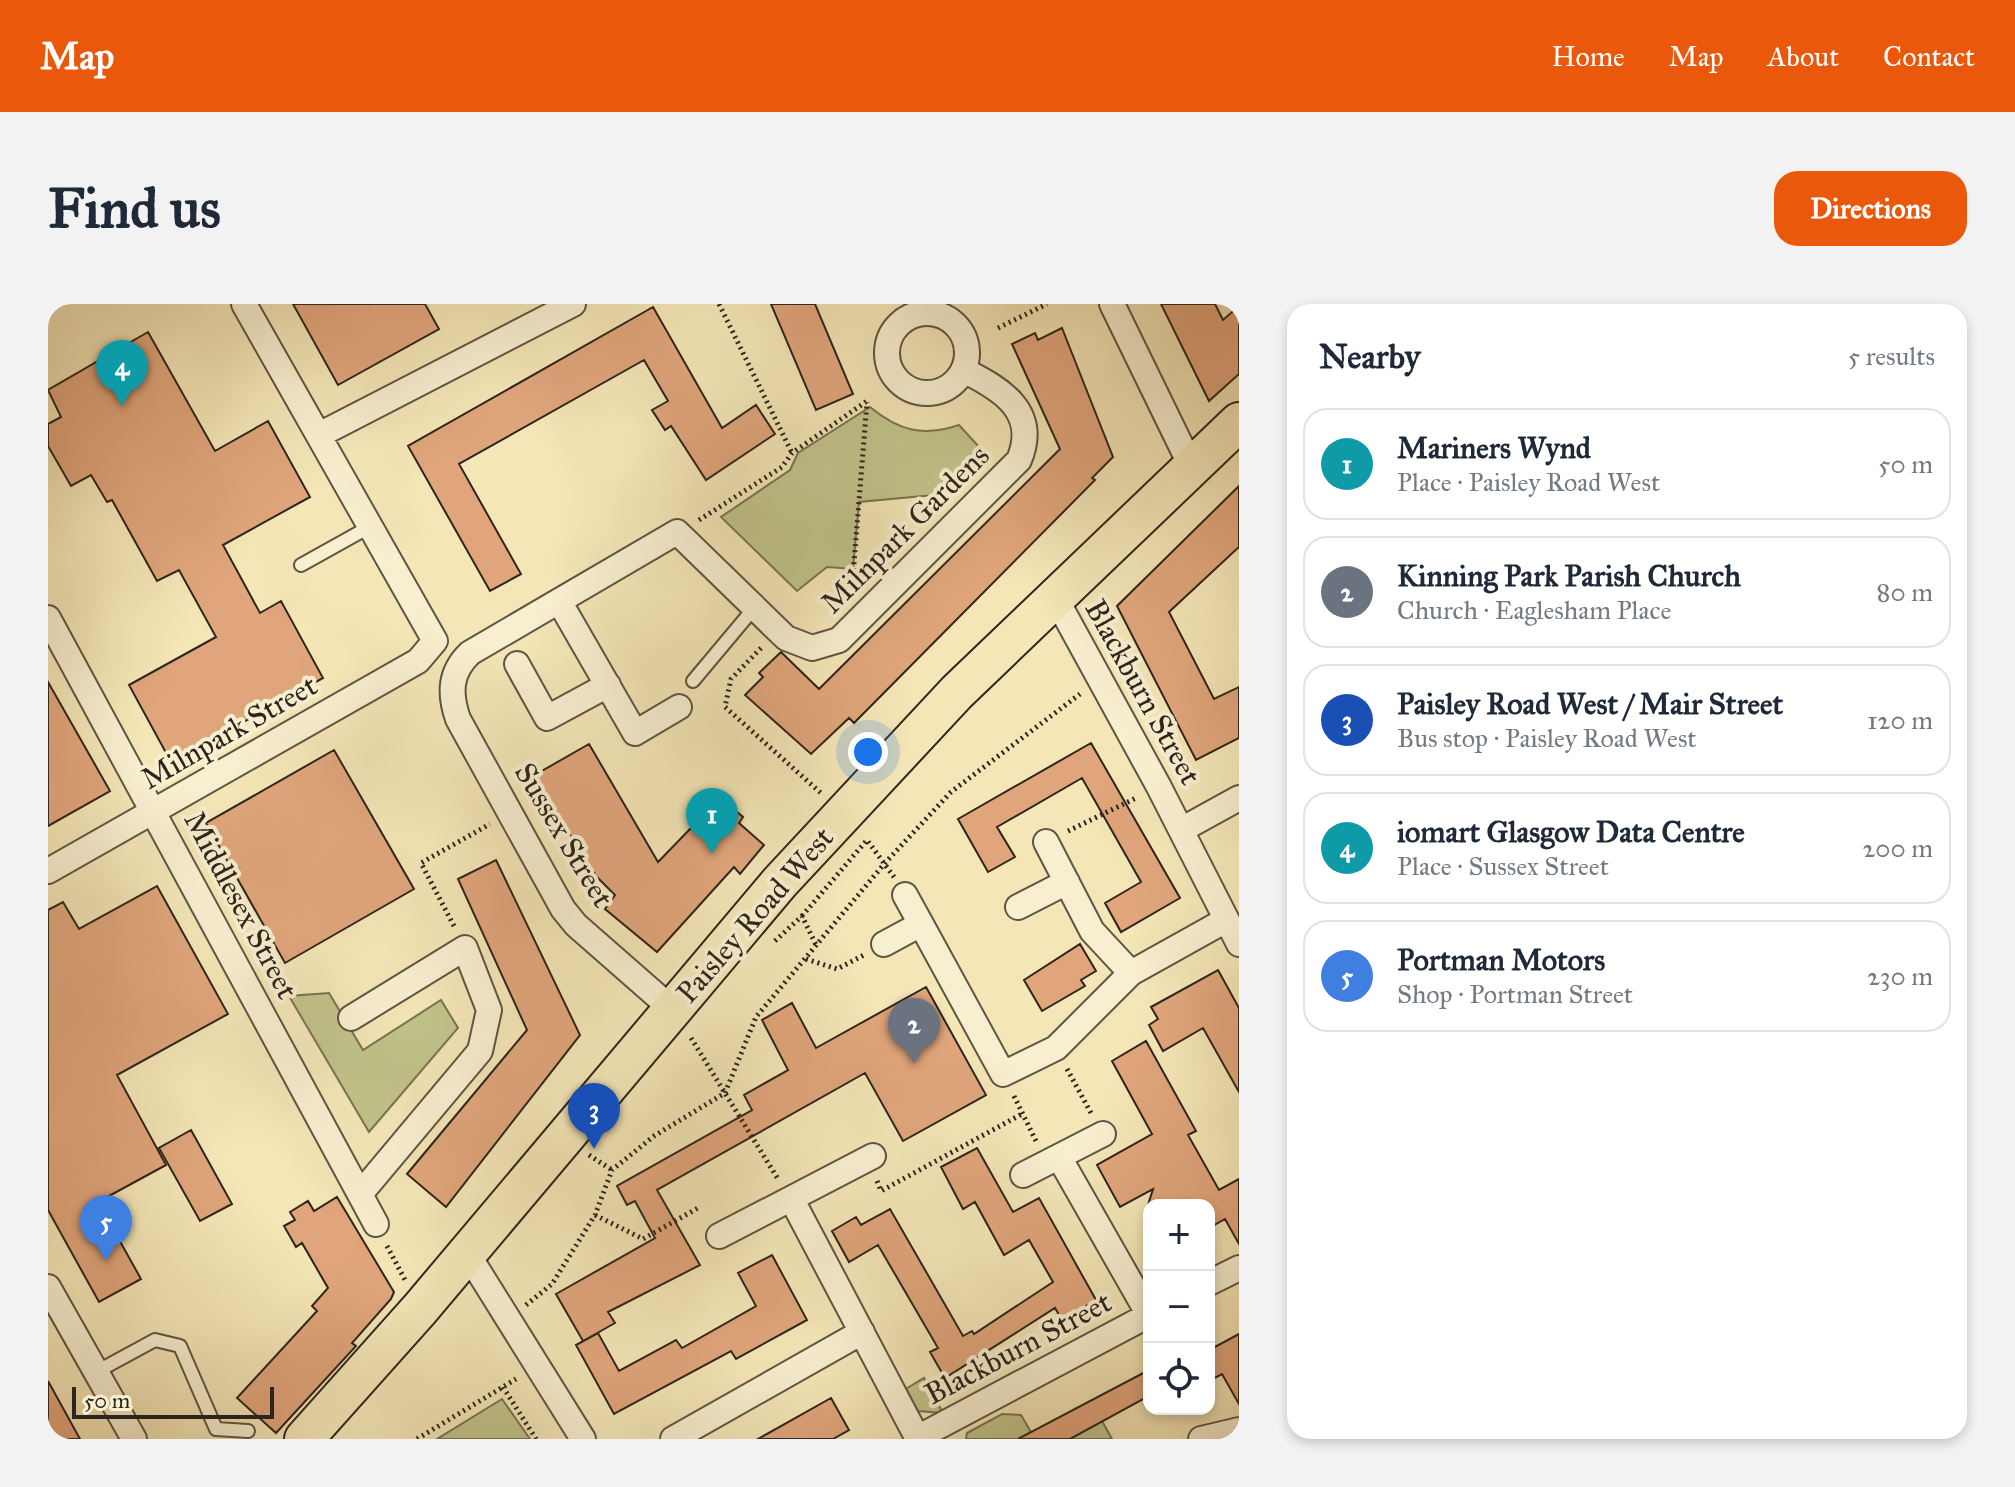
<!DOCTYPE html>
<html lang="en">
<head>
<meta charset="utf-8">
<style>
	body { margin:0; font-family:"IM FELL Great Primer",serif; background:#f2f2f3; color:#1f2937 }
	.controls { position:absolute; right:24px; bottom:24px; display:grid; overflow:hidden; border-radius:16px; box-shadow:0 4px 12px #0003 }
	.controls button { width:72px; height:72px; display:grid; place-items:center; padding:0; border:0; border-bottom:2px solid #e0e1e3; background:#fff; color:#1f2937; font:40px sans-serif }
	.scale { position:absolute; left:24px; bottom:20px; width:202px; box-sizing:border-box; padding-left:8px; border:4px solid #2d251b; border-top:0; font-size:22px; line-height:28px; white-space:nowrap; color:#2d251b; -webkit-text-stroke:6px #f8efd0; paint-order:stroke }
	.you { position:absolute; left:820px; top:448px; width:28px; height:28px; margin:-20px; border:6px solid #fff; border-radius:50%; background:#1a73e8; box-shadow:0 0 0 12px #1a73e833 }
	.badge { display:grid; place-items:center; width:52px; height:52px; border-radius:50%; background:#ea580c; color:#fff; font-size:26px; font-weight:700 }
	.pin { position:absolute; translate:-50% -66px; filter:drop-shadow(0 2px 4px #0008) }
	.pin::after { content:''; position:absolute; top:42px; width:28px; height:24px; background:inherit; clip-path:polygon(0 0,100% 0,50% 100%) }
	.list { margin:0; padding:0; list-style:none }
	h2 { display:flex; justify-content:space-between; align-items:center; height:104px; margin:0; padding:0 32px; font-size:34px }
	h2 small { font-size:26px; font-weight:400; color:#747a83 }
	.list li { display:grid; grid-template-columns:52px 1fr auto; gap:24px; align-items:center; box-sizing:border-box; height:112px; margin:0 16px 16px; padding:0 16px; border:2px solid #e0e1e3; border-radius:24px }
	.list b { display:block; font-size:30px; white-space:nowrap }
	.list p { margin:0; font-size:26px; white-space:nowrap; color:#747a83 }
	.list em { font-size:26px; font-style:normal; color:#747a83 }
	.icon { flex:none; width:44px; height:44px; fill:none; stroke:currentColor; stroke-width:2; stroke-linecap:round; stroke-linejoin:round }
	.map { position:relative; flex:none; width:1191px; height:1135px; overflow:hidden; border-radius:24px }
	header { display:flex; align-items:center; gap:48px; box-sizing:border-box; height:112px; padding:0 40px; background:#ea580c; color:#fff }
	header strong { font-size:38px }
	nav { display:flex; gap:44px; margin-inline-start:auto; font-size:28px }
	.intro { display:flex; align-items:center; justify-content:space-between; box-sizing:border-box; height:192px; padding:0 48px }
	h1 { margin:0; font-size:56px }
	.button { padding:20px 36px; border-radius:24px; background:#ea580c; color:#fff; font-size:28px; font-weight:700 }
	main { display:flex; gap:48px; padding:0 48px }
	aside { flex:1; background:#fff; border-radius:24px; box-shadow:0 4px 12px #0003 }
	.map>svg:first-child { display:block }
	.green { fill:#c1c38a; stroke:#777452; stroke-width:2 }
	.building { fill:#e0a57b; stroke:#2d251b; stroke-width:2 }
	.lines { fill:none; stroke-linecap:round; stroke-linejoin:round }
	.service-casing { stroke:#5f5542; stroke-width:16 }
	.minor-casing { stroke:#5f5542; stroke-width:28 }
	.primary-casing { stroke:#2d251b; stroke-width:42 }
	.path { stroke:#2d251b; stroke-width:5; stroke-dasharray:2 4; stroke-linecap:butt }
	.service { stroke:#f8efd0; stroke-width:12 }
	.minor { stroke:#f8efd0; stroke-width:24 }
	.primary { stroke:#f4e6b7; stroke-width:38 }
	.labels { text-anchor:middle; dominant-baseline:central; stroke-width:8; stroke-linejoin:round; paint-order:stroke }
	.street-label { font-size:30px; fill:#2d251b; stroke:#f8efd0 }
</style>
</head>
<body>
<header>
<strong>Map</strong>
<nav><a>Home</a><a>Map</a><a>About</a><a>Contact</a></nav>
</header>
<div class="intro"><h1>Find us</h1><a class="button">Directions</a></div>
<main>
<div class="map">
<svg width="1191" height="1135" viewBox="0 0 1191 1135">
	<rect width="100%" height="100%" fill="#f4e6b7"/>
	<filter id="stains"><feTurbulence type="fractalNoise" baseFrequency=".0025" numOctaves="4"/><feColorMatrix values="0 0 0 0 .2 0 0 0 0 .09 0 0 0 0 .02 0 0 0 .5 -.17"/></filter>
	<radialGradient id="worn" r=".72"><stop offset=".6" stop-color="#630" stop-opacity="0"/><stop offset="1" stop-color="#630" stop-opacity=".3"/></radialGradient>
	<path class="green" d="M822,103C851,127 875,133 911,121L932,144L886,191L811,198L805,265L779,263L749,287L673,213L742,166L750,149Z
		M281,689L315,746L393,696L410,724L321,828L241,692Z
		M876,1074L895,1109L870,1107L856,1086Z
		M454,1095L482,1135H389Z
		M954,1110L973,1111L987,1135H918L919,1129Z
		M1054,1117L1064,1135H1022Z"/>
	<path class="building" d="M245,0H377L391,25L290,81Z
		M723,0H767L805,90L768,106Z
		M1113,0H1167L1175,16L1191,2V70L1161,97Z
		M605,3L674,124L708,101L727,130L658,176L623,122L617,126L604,106L620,97L596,56L411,160L473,270L442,287L360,142Z
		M1014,24L1065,153L1044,174L1047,176L806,419L801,414L763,450L697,391L715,373L711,369L733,348L771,385L1012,145L964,40L987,29L990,36Z
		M100,28L167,147L220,117L262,193L175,241L212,309L233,297L275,374L123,458L81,381L168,333L131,266L109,277L64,196L59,198L43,171L23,182L0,142V120L13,113L0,86Z
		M1191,182V243L1121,308L1166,395L1191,383V434L1148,456L1069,302Z
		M0,378L62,487L0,522Z
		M1043,439L1132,594L1073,628L1057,599L1093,578L1034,474L949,523L967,553L940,568L910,515Z
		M541,440L610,558L672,494L695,513L691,519L716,541L692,570L686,563L609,648L557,605L567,591L548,572L485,472Z
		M286,446L366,585L237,659L158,519Z
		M448,556L532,731L398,903L359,870L479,726L410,575Z
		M109,582L180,710L69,771L118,861L50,898L93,975L51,998L0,906V606L15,598L31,625Z
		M1032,640L1048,667L1033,676L1037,682L994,707L976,676Z
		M1170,666L1191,704V788L1155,724L1115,747L1101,721L1110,715L1103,703Z
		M878,683L938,791L855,837L817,769L609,886L652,961L560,1008L567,1019L535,1037L508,990L607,934L587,897L579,901L569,882L704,806L696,791L740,766L714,716L744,699L768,744Z
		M1098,737L1148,827L1140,831L1171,886L1191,875V940L1177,915L1161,924V901H1100L1105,885L1072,903L1049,861L1104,830L1064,757Z
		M143,826L184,900L152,917L111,844Z
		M929,844L965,908L991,894L1048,996L1014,1016L1007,1004L897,1074L882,1048L890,1044L830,941L801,958L784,927L808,913L813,921L842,905L915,1032L924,1027L926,1030L1005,978L981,936L956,951L927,898L915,905L893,863Z
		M289,893L346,988L343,995L304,1039L308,1042L228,1129L189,1094L269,1007L264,1002L280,984L254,939L248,943L236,922L247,916L242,908L260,897L266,907Z
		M724,951L759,1016L688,1055L683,1047L566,1110L528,1041L550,1029L571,1067L628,1036L634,1044L708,1002L690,969Z
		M1191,1030V1100L1174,1070L1161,1077V1046Z
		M1101,1066V1092L1022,1135H970Z
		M0,1077L32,1135H0Z
		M783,1094L801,1126L785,1135H710Z"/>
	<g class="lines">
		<g class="service-casing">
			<path id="service" d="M253,261L323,222
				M645,377L707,303
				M48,1068L107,1036L132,1042L168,1125L200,1127"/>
		</g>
		<g class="minor-casing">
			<path id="minor" d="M1064,0L1143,162
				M839 49a40 40 0 1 1 80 0a40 40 0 1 1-80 0Z
				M273,130L525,0
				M1008,295L1111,483L1191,640
				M511,297L587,429L631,403
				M0,314L328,920
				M469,360L499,414L560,381
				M1133,526L1191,494
				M998,538L1044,627L1083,669
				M0,567L370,357L387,337L196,0
				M857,591L873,620
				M970,603L1019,578
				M836,640L873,620L955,770L1008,744L1083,669L1178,616
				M625,706L528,621L515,605L410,415C401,389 402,368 422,349L629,228L738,334L764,344L791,336L971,156C991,108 954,85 915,66
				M303,714L417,644L441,706L432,747L313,889
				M1011,853L1101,1011
				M975,871L1055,830
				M744,896L870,1135
				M671,932L825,852
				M419,949L535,1135
				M1161,979L1191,964
				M0,983L86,1135
				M869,1134L1101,1011
				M625,1135L814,1028
				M1153,1135L1191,1126"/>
		</g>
		<g class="primary-casing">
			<path id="primary" d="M256,1135L372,1005L732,578L909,388L1191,118"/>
		</g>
		<path class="path" d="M671,0L744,149
			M950,24L999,0
			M651,216L734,163L744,149L819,97
			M804,284L819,98
			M713,344L683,375L677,403L774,490
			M1020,527L1090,493
			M754,612L819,536L846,573
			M406,622L373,559L442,520
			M727,637L754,612L769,643
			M758,655L789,665L816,651
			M643,734L730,875
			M1019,765L1043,809
			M966,792L988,837
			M541,851L564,866
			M829,877L833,887L974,810
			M547,911L595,935L650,904
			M339,942L357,976
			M478,1001L504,980L547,911L564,866L606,832L677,789L708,713L837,559L903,488L1032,390
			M455,1083L488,1135
			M369,1135L468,1075"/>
		<use href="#service" class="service"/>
		<use href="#minor" class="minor"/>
		<use href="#primary" class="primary"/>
	</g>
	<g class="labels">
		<g class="street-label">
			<text transform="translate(857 225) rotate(-45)">Milnpark Gardens</text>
			<text transform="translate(1095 388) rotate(61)">Blackburn Street</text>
			<text transform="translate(181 428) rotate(-30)">Milnpark Street</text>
			<text transform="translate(516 531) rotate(59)">Sussex Street</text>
			<text transform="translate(193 601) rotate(62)">Middlesex Street</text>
			<text transform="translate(707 611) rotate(-49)">Paisley Road West</text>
			<text transform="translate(970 1044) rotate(-28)">Blackburn Street</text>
		</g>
	</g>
	<rect width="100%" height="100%" filter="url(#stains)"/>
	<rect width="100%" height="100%" fill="url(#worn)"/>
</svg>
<div class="controls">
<button>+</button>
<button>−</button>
<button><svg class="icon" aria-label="locate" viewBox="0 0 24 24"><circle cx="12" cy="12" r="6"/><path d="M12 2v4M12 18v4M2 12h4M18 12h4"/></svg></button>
</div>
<div class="scale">50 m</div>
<div class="you"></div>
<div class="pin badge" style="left:664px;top:550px;background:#0f9aa8">1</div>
<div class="pin badge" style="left:866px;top:760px;background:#6b7280">2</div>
<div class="pin badge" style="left:546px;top:845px;background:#1a4fb4">3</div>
<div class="pin badge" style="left:74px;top:102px;background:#0f9aa8">4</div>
<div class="pin badge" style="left:58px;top:957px;background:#3f7fe0">5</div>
</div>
<aside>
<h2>Nearby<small>5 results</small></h2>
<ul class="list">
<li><span class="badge" style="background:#0f9aa8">1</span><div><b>Mariners Wynd</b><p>Place · Paisley Road West</p></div><em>50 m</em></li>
<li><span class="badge" style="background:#6b7280">2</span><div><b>Kinning Park Parish Church</b><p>Church · Eaglesham Place</p></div><em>80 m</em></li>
<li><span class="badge" style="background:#1a4fb4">3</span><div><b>Paisley Road West / Mair Street</b><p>Bus stop · Paisley Road West</p></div><em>120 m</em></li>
<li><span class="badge" style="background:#0f9aa8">4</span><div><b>iomart Glasgow Data Centre</b><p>Place · Sussex Street</p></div><em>200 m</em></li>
<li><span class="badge" style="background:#3f7fe0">5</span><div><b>Portman Motors</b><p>Shop · Portman Street</p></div><em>230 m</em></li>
</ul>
</aside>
</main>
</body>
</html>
